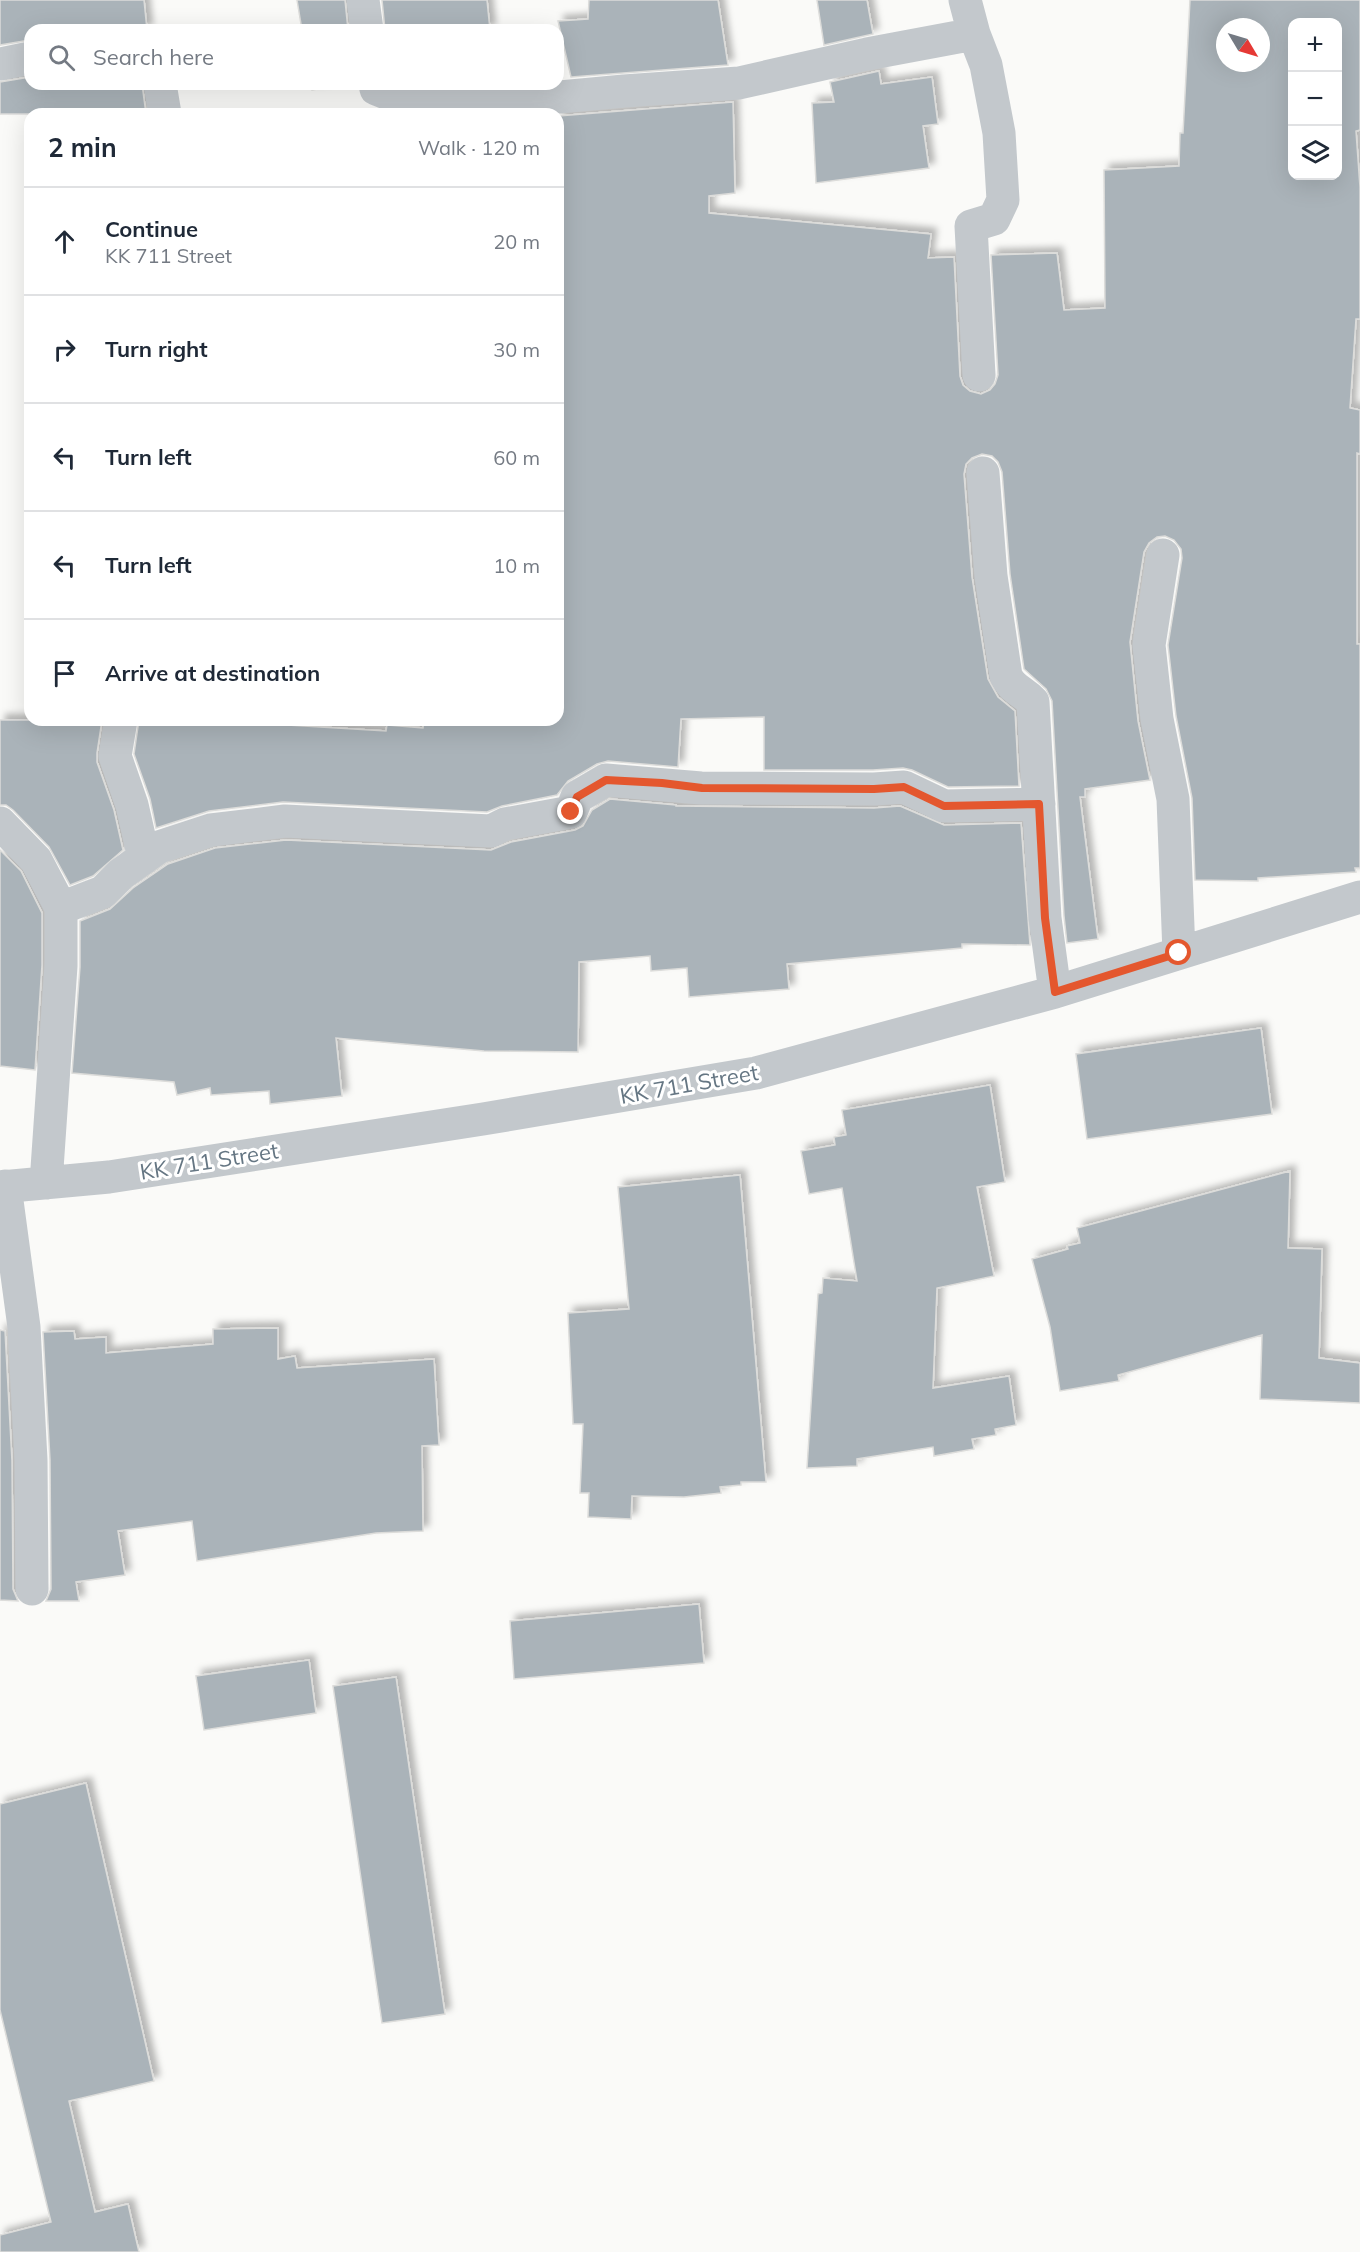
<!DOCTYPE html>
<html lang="en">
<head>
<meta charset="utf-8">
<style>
	body { margin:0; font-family:Mulish,sans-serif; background:#f6f6f7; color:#1f2937 }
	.controls { position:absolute; right:18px; top:18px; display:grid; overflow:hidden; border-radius:12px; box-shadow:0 6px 24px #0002 }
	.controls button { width:54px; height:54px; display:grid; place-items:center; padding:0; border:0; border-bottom:2px solid #e0e1e3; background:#fff; color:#1f2937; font:30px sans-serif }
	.compass { position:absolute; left:1216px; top:18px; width:54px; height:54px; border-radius:50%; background:#fff; box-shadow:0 6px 24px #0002; rotate:128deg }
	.stop { position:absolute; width:18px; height:18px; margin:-14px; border:4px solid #e4572e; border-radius:50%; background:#fff }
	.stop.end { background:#e4572e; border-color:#fff; box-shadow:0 2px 6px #0008 }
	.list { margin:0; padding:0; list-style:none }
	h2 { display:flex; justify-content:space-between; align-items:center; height:78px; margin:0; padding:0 24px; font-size:26px }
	h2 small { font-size:20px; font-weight:400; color:#747a83 }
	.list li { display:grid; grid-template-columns:39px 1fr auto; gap:18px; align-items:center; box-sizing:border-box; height:108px; padding:0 24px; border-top:2px solid #e0e1e3 }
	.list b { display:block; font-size:22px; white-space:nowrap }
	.list p { margin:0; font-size:20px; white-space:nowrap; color:#747a83 }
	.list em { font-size:20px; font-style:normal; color:#747a83 }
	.icon { flex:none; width:33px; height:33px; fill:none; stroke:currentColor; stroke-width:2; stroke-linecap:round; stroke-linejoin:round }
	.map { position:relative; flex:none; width:1360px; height:2252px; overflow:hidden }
	.search { position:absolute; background:#fff; box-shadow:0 6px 24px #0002; left:24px; top:24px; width:540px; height:66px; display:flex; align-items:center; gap:15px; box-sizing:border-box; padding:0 21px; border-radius:18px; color:#747a83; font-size:22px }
	.panel { position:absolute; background:#fff; box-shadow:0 6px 24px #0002; left:24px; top:108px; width:540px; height:618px; border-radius:18px }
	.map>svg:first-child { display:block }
	.building { fill:#aab3b9; stroke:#dcdcda; stroke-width:1.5; fill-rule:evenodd; filter:url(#shadow) }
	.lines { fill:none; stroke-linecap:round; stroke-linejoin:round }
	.street { stroke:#c3c8cc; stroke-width:33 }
	.route { stroke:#e4572e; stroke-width:8 }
	.labels { text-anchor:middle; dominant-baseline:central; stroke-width:6; stroke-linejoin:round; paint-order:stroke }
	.street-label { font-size:22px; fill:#657683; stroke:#fff }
</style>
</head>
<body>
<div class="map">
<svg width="1360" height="2252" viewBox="0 0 1360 2252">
	<defs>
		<filter id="shadow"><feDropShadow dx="5.5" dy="-5.5" stdDeviation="3" flood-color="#0004"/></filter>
	</defs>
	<rect width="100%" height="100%" fill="#fafaf8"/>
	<path class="building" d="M0,0H144L147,30H30V40L0,45Z
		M297,0H345L348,30H302Z
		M382,0H487L490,30H385Z
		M589,0H718L728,65L571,77L558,21L588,19Z
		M817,0H867L873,34L824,45Z
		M1190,0H1360V130L1356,131L1360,187V319H1356L1350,408L1360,410V454L1357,453V644H1360V868H1355L1356,872L1258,878V881L1195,880L1192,798L1176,716L1168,645L1182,558L1181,549L1174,540L1165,536L1157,537L1149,543L1144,552L1130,642L1138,721L1150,780L1085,789V797H1080L1098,939L1067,943L1064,916L1052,701L1046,689L1024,669L1010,574L1002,472L998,462L992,456L982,454L972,458L966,464L964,474L972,577L988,679L998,697L1015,711L1019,786L948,787L912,770L903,768L873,770H764V717L681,719L678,767L608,761L597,764L568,781L557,795L502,806L487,812L283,802L209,811L156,828L150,799L134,754L139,720H254L287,725L386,731L387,725L423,728L424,720H558V116L733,102L735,193L709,196V213L931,234L928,258L954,257L960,376L963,385L970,391L981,394L990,390L995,384L998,375L991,255L1057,253L1064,310L1105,308L1104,170L1179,166L1180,133H1183ZM1293,22H1338V176H1293ZM1225,27H1261V63H1225Z
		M879,71L881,84L932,77L938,124L923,126L929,168L816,183L812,103L834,102L830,82Z
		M30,77V84H142L146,114H0V82Z
		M310,84H349L312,90Z
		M0,720H102L97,753V762L114,810L123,850L93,876L70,885L49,847L13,810L6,805H0Z
		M610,799L676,805V806L874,808L900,806L944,825L1021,823L1030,945L962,944V948L787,964L789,989L689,997L687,968L651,971L650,956L579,962L578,1052L484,1051L336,1038L342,1096L270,1104L269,1091L211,1095L210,1088L177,1095L174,1082L72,1073L80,967V921L110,909L133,888L168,864L215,848L286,840L491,850L511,842L575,830L583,826L592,810Z
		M0,850L21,871L42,913V965L35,1070L0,1066Z
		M1261,1028L1272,1114L1087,1139L1076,1054Z
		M990,1085L1005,1182L977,1187L994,1276L937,1288L933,1388L1009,1376L1016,1425L995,1429L996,1435L972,1439L974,1449L934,1456L933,1447L857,1459V1466L807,1468L818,1294L822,1293L823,1278L857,1281L842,1188L809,1194L801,1151L835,1145L834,1137L846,1135L842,1110Z
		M1290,1171L1288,1248L1322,1249L1319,1358L1360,1363V1403L1260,1399L1262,1335L1118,1375L1119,1381L1060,1391L1050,1327L1032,1259L1068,1249L1067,1246L1080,1243L1077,1228Z
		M740,1175L766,1482H741V1485L720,1487L721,1493L684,1497L632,1496L631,1519L588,1517L589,1493H580L583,1424H573L568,1313L629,1309L618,1187Z
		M278,1328V1359L295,1356L297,1368L434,1359L439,1445L422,1446L423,1531L376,1533L197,1561L192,1521L118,1531L125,1575L76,1582L79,1601H46L51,1589L50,1460L43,1332L74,1331L75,1339L106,1337V1353L213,1344V1329Z
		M0,1330L5,1331L12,1461L13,1589L18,1601L0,1600Z
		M699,1604L704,1663L514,1679L510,1621Z
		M309,1660L316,1713L204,1730L196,1676Z
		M396,1677L445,2014L382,2023L333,1686Z
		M86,1783L154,2081L69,2101L95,2212L128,2204L139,2252H0V2235L51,2222L0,2010V1804Z"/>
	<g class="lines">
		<path class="street" d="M363,0L367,30
			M965,0L974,34L986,65L999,133L1003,200L994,219L971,226L979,375
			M0,64L30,58
			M160,84L165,114
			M375,84L376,89L386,93L434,105
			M434,114V105L450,101L484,104L624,91L739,83L867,54L974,34
			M983,473L991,576L1006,676C1014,691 1022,690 1033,702L1045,918L1055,992
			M1163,555L1149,645L1157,719L1173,799L1179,953
			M121,720L115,756L132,805L144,858
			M0,823L36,860L61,908V966L46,1183
			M61,908L103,892L121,874L159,847L211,830L285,821L491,831L505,824L571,812L577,797L606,780L701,788L874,789L904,787L944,806L1039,804
			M5,1186L24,1327L31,1460L32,1589
			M0,1187L109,1177L483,1119L756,1073L1055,992L1360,897"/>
	</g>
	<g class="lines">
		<path class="route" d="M571,812L577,797L606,780L662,783L702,788L874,789L904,787L944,806L1039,804L1045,918L1055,992L1179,953"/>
	</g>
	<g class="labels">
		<g class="street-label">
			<text transform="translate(689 1084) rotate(-10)">KK 711 Street</text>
			<text transform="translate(209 1161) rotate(-9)">KK 711 Street</text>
		</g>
	</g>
</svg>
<div class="controls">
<button>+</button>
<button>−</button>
<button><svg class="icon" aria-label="layers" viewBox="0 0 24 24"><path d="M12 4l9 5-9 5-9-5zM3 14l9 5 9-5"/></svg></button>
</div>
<svg class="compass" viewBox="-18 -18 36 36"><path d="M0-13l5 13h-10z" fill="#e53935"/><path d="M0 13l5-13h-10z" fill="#747a83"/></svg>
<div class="stop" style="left:1179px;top:953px"></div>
<div class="stop end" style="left:571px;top:812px"></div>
<div class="search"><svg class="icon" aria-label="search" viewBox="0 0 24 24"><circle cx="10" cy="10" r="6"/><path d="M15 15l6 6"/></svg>Search here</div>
<section class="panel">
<h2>2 min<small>Walk · 120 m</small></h2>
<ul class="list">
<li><svg class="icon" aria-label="ahead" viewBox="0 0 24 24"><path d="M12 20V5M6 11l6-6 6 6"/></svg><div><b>Continue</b><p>KK 711 Street</p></div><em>20 m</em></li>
<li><svg class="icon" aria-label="right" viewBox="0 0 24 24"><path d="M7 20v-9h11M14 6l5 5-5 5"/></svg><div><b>Turn right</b></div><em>30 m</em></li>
<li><svg class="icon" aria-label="left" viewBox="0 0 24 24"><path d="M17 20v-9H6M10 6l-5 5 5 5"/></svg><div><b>Turn left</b></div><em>60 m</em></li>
<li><svg class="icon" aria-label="left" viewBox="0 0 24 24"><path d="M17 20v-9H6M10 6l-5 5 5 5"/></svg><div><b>Turn left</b></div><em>10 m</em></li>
<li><svg class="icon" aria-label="arrive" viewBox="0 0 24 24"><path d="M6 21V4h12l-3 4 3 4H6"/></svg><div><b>Arrive at destination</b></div></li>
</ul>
</section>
</div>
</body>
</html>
